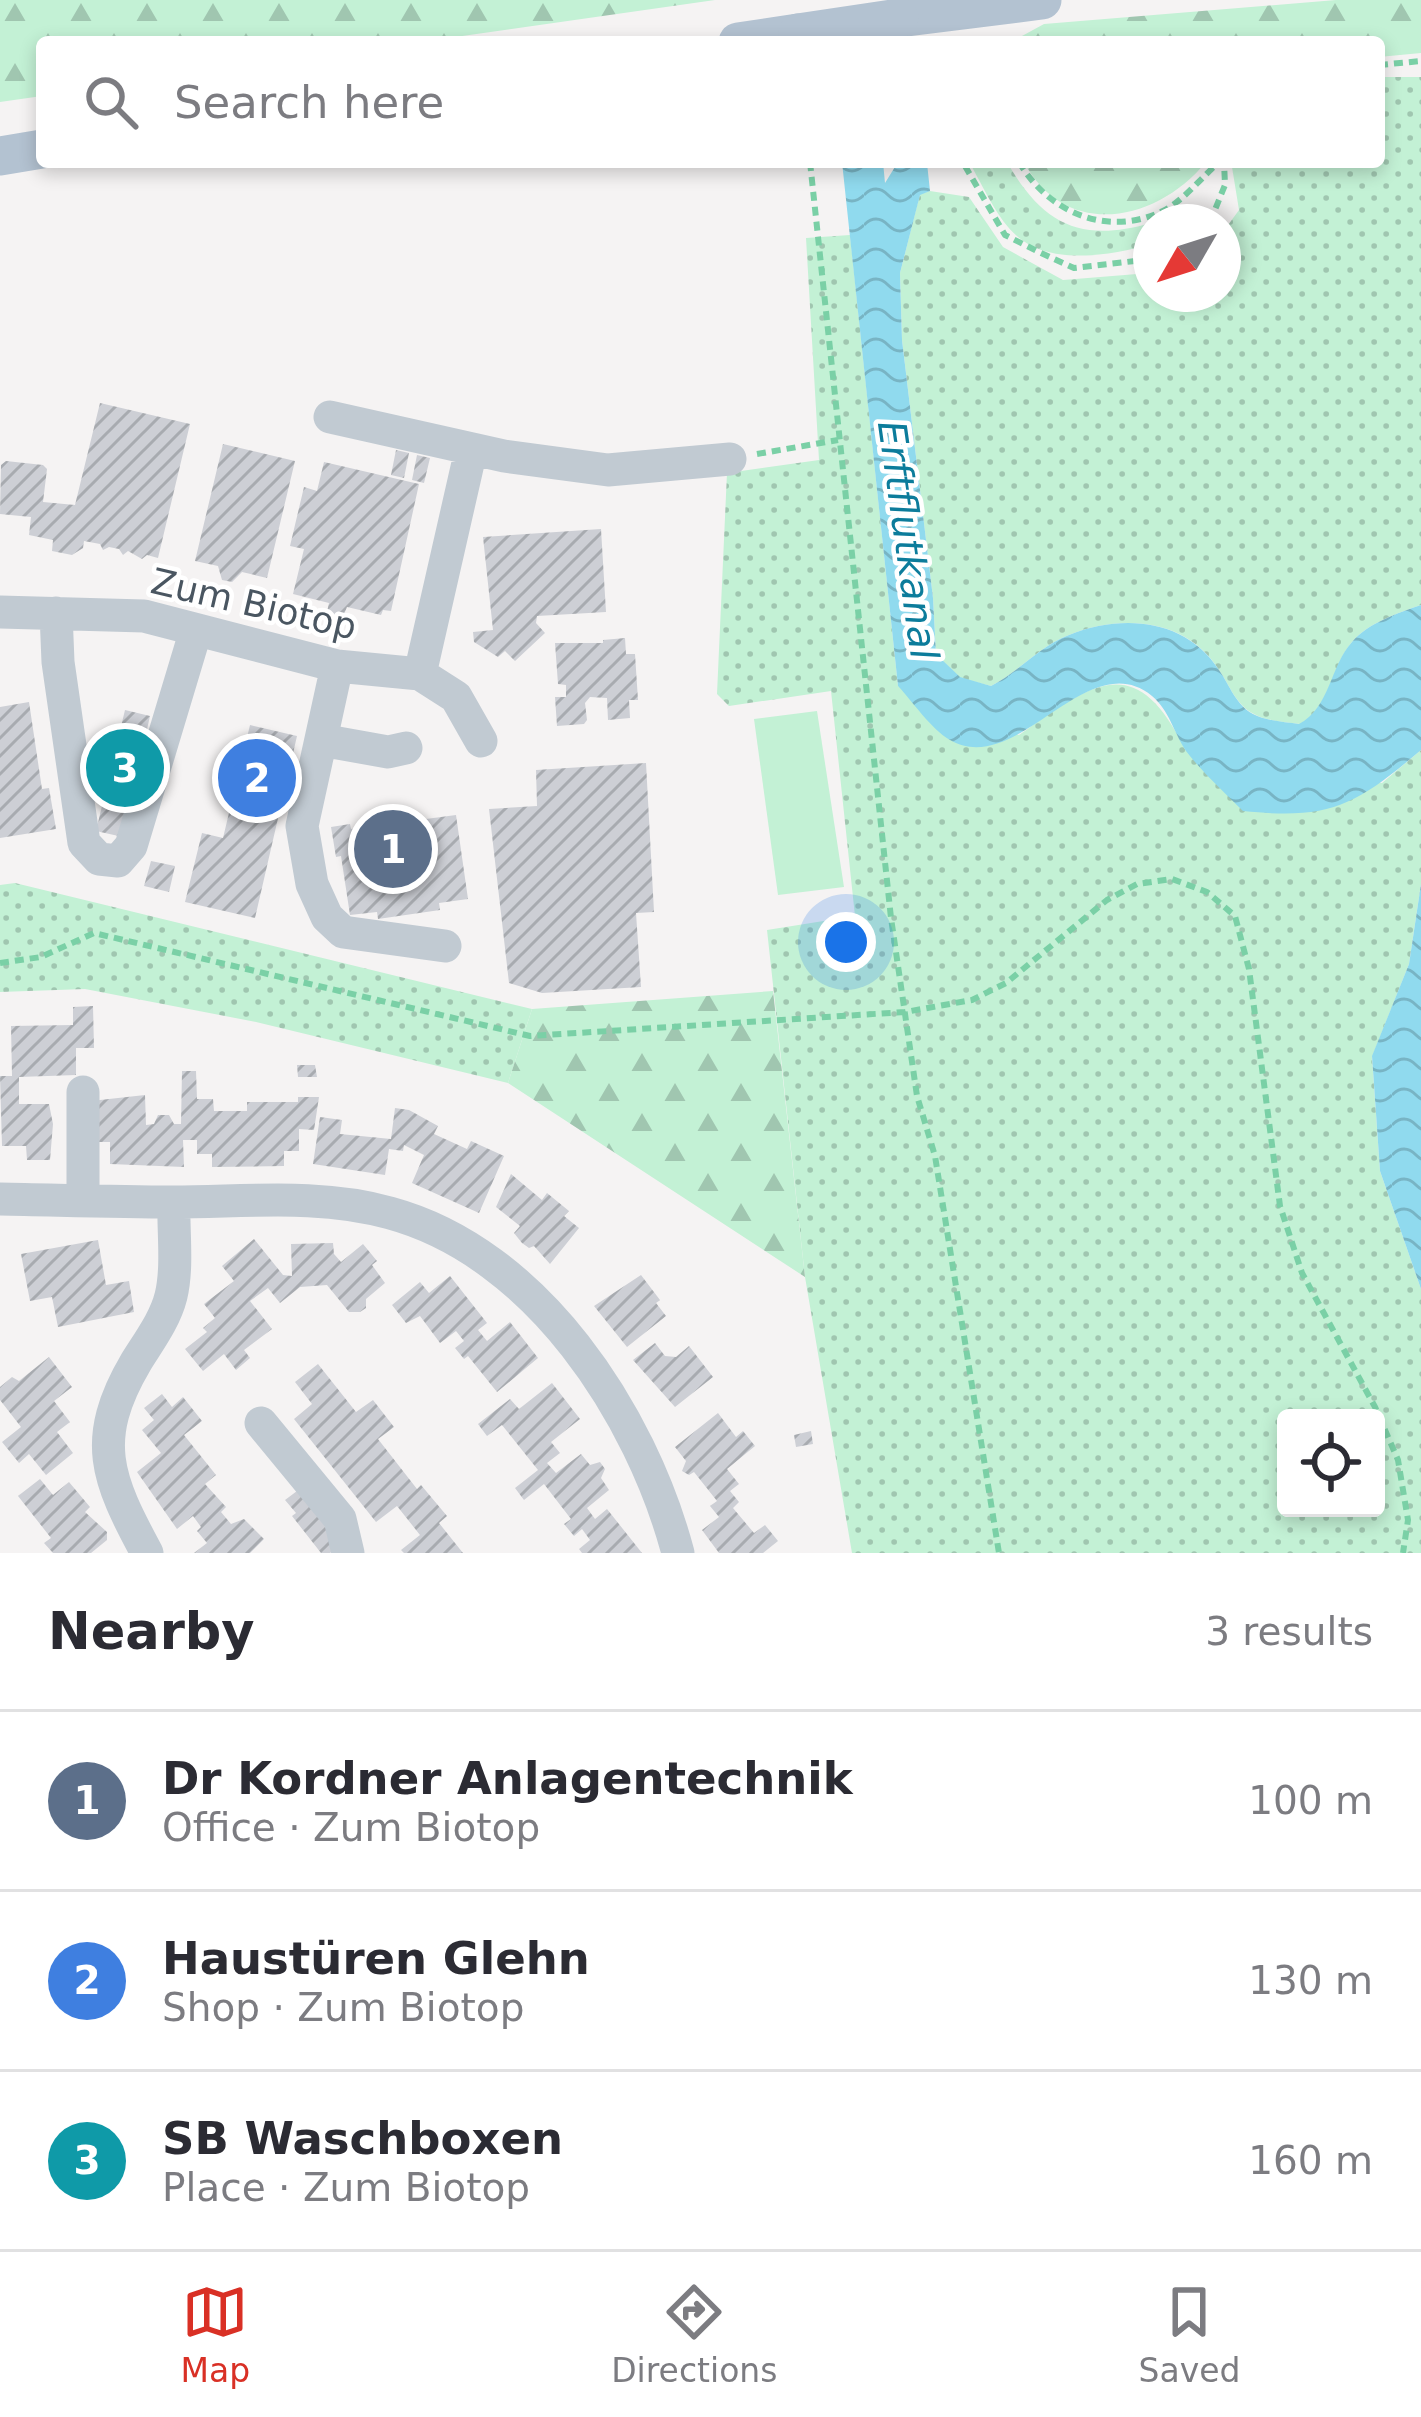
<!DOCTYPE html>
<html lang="en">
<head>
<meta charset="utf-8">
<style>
	body { margin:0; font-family:"DejaVu Sans",sans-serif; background:#f2f2f3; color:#2b2b33 }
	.controls { position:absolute; right:36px; bottom:36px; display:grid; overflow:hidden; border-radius:12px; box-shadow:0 6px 18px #0003 }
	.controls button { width:108px; height:108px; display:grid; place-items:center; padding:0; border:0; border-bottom:3px solid #e1e1e2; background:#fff; color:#2b2b33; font:60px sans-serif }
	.compass { position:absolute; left:1133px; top:204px; width:108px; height:108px; border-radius:50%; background:#fff; box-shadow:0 6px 18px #0003; rotate:231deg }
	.you { position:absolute; left:846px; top:942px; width:42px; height:42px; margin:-30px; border:9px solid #fff; border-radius:50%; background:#1a73e8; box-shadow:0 0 0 18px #1a73e833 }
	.badge { display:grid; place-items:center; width:78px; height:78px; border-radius:50%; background:#d93025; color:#fff; font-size:39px; font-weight:700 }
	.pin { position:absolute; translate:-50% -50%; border:6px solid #fff; box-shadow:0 3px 12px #0006 }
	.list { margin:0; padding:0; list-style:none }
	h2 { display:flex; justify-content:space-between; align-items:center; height:156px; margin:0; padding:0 48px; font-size:51px }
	h2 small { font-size:39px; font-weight:400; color:#7c7c81 }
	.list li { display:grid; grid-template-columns:78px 1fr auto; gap:36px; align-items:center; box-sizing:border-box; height:180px; padding:0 48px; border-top:3px solid #e1e1e2 }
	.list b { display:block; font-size:45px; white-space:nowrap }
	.list p { margin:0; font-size:39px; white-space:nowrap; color:#7c7c81 }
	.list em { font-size:39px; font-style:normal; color:#7c7c81 }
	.icon { flex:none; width:66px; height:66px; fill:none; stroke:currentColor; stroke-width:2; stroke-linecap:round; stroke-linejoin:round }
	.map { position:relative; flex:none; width:1421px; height:1553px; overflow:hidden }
	.search { position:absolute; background:#fff; box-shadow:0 6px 18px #0003; left:36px; right:36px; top:36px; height:132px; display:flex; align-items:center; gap:30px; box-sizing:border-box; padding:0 42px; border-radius:12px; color:#7c7c81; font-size:45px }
	.sheet { height:696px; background:#fff }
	nav { display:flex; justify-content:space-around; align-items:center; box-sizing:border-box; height:168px; border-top:3px solid #e1e1e2; background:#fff; font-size:33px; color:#7c7c81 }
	nav a { display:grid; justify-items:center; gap:6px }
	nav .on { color:#d93025 }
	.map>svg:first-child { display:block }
	.grass { fill:url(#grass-dots); fill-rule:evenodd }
	.forest { fill:url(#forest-firs) }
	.garden { fill:#c3f1d5 }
	.water { fill:url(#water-waves) }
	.building { fill:url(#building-hatch) }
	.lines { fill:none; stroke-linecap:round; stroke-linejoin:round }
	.path { stroke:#7ad0a6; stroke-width:6; stroke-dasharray:9 6; stroke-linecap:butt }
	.minor { stroke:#c1cad2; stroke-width:33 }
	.major { stroke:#b3c2d1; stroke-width:39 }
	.major-bridge { stroke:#b3c2d1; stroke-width:39 }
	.labels { text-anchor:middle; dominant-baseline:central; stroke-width:9; stroke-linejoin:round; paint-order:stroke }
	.street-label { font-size:36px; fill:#4a5661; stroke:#fff }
	.water-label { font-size:39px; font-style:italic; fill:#0c7c9b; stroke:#fff }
</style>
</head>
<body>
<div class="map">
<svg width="1421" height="1553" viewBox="0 0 1421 1553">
	<defs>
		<pattern id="grass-dots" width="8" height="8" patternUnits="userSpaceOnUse" patternTransform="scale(3)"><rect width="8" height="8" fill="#c3f1d5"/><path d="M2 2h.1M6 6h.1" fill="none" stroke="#a0c6b0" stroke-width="1.8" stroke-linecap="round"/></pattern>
		<pattern id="forest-firs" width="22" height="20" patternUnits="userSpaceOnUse" patternTransform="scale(3)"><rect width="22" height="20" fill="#c3f1d5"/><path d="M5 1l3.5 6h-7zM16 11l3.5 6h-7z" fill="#a0c6b0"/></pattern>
		<pattern id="water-waves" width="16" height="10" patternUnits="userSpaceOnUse" patternTransform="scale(3)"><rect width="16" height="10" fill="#90daee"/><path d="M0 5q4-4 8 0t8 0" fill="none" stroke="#78b4c4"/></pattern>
		<pattern id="building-hatch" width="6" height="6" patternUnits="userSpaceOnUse" patternTransform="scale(3)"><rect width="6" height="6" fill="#cdcfd5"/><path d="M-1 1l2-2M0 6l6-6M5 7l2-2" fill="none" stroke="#a8abb0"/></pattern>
	</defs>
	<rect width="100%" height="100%" fill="#f5f3f3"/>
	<path class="grass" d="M1379,77H1421V605C1398,613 1368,623 1352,642C1331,666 1330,708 1300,724C1286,722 1266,721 1254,714C1236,705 1230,686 1219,670C1186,618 1122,614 1069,635C1038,647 1019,672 991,686L960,678L936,654L933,598L902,340L900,273L920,194L930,191L969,197L1003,247L1063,280L1137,274L1151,269V294H1223V232L1239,210L1232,167L1235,162H1379Z
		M969,162H1007C1043,225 1081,243 1151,223V244C1115,255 1055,265 1022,240C998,223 984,187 969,162Z
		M850,235L898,686L1019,735C1093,682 1136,649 1185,749L1382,783L1421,750V884L1409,964L1372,1057L1380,1171L1421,1289V1553H852L805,1277L767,930L855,916L831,691L729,706L717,694L727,473L819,460L806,238ZM1286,1418H1376V1508H1286Z
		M15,883L532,1009L508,1083L256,1022L85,989L0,992V885Z"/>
	<path class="forest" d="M0,0H715L420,42H42V96L0,102Z
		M1336,0H1421V53L1379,57V42H1011L1044,24Z
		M1024,162H1206C1157,222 1066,241 1024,162Z
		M773,991L805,1277L508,1083L532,1009Z"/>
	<path class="garden" d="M817,711L844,887L778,895L754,719Z"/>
	<path class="water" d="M842,162H883L885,183L898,162L927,163L930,191L920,195L900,273L902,340L933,598L936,654L960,677L991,686C1019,672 1038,647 1069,635C1122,614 1185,618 1219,670C1230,686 1236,705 1253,714C1266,721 1285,722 1299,724C1330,708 1330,666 1352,642C1368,623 1398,613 1421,605V750C1355,806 1330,820 1243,811C1224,792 1202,772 1186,751C1174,733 1169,710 1152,696C1087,643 1018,779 950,740C931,729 913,702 898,686Z
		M1421,884V1289L1380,1171L1372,1056L1409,964Z"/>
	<path class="building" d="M100,403L190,424L158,558L147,555L142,559L128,551L123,555L119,549L109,547L103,550L100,544L84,541L83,548L72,555L52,551L53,540L29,535L31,517L0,514L1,465L6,461L43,465L47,469L43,502L75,505Z
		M223,444L295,461L267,578L242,572L232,582L222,580L218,566L195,561Z
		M396,450L409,453L404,478L391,475Z
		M417,455L430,458L424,483L412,480Z
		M324,462L419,484L391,611L383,610L381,615L347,607L340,624L326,616L329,603L293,594L304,549L290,546L304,487L317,491Z
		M601,529L606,612L537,616L536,623L545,633L515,661L505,651L498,657L474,642L473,632L493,630L483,537Z
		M625,638L626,654H635L638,700H629L630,718L608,720L607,698L590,697L585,703L587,720L584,724L557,726L555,697H566V685L558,684L555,643H603V640Z
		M29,702L42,789L49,788L56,829L0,838V707Z
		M125,710L150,716L123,837L96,831Z
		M250,725L297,736L255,918L185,902L202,833L223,838Z
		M646,763L654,912L636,913L641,987L542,993L509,983L489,809L537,806L536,770Z
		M456,815L468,899L439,903L440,910L378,919L377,912L350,915L341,856L336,857L331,827L350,824L351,829Z
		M151,861L175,866L169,892L144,886Z
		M93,1006L94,1048H76V1075L19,1077V1104H49L53,1124L50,1160H27L26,1146H2L0,1076H12L11,1026L73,1025V1007Z
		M297,1065H315L317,1077H298Z
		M182,1071H196L197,1099H213L214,1111H247V1102H298V1097H319L314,1130L299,1129V1151H284V1166L212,1167V1154H197V1140H183L184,1167L110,1164V1142H91V1101L145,1095L146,1125L154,1124L158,1115H169L174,1124H181Z
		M395,1108L409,1110L438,1126L434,1134L467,1149L471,1141L504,1156L479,1213L412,1183L424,1155L404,1145L403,1151L389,1149L385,1175L313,1164L320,1117L342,1120L340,1134L391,1139Z
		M511,1174L542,1200L547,1193L569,1211L564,1216L579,1228L550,1264L534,1246L529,1248L522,1243L514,1233L520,1226L496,1207Z
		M254,1239L283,1275L292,1276L291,1244L333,1243L334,1254L341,1262L363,1244L377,1261L372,1265L385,1283L366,1299V1308L360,1312H349L327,1285L300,1287L280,1303L268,1288L250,1301L272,1329L244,1350L250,1358L236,1370L224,1354L203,1371L185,1349L207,1332L203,1328L215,1318L204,1304L234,1281L222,1266Z
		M98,1240L106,1285L129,1281L134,1312L58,1327L52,1297L30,1301L21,1254Z
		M641,1275L660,1300L656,1303L666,1316L627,1347L594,1306Z
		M450,1276L487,1323L478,1330L487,1341L510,1322L538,1358L497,1392L468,1356L464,1359L455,1348L464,1341L456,1331L440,1343L420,1316L406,1323L392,1305L420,1282L429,1293Z
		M655,1343L665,1356L676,1357L689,1346L713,1377L675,1407L633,1360Z
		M49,1357L72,1387L54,1401L70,1422L57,1432L73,1453L46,1475L29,1454L19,1463L2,1442L21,1427L0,1400V1387L12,1377L19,1381Z
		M318,1364L356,1412L373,1400L394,1427L378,1439L417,1489L421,1485L447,1516L439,1523L463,1553H404L401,1550L420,1535L397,1506L376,1522L294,1419L312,1404L295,1382Z
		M552,1383L580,1419L551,1442L560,1453L547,1463L556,1473L581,1454L590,1465L600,1462L605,1469L601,1478L609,1490L587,1508L595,1519L607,1509L642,1553H582L579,1549L590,1540L582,1529L574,1536L564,1524L571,1519L544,1484L524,1500L515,1488L538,1470L502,1425L487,1436L478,1424L510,1399L519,1409Z
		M162,1394L172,1407L183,1397L202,1421L184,1435L216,1475L205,1484L226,1507L221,1512L231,1524L244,1519L264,1539L250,1553H194L207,1543L197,1531L201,1527L193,1516L177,1529L137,1472L161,1453L142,1430L154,1420L144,1408Z
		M718,1413L736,1437L743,1431L755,1446L727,1469L739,1484L730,1491L739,1502L733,1508L754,1533L765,1525L778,1541L763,1553H719L702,1530L719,1517L710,1506L717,1501L694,1472L689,1475L682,1471L686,1461L675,1447Z
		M811,1431L813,1444L796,1447L794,1435Z
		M40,1479L53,1495L69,1482L90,1507L85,1512L107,1532V1540L91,1553H53L44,1543L51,1538L18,1496Z
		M301,1488L342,1544L330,1553H321L292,1516L296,1513L285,1500Z"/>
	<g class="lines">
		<path class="path" d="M1379,65L1421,61
			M810,162L891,918L917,1096L935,1156L999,1553
			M1019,162C1048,212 1107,238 1163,211C1183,201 1202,177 1219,162
			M965,166L1005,235L1039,252L1074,268L1135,261L1151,254
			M1210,222L1225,185L1224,162
			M757,454L838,440
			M0,963L41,957L94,933L530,1036L905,1012L972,1000L1006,983L1107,900L1137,884L1172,879L1207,892L1235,916L1249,969L1280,1206L1302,1273L1375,1407L1398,1460L1408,1520L1403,1553"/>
		<path class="minor" d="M330,417L504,456L608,470L730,459
			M0,612L144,616L337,666L420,674L456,697L481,741
			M56,613L58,662L84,843L99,859L118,861L131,846L196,630
			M337,666L302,826L312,884L327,917L343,932L445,946
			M420,674L471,450
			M321,740L388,752L406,748
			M0,1199C58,1200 115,1202 173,1202C245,1202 320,1193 390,1213C537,1253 641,1414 678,1553
			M83,1200V1092
			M261,1423L340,1519L348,1553
			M147,1553C107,1479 90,1440 136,1362C149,1341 165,1320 171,1296C178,1267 173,1231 174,1202"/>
		<path class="major" d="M899,18L1042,0
			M738,42L798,33
			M0,156L42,149"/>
		<path class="major-bridge" d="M798,33L899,18"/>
	</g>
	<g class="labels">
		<g class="street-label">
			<text transform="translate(254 604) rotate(13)">Zum Biotop</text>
		</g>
		<g class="water-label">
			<text transform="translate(908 540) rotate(82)">Erftflutkanal</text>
		</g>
	</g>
</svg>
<div class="controls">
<button><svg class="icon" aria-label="locate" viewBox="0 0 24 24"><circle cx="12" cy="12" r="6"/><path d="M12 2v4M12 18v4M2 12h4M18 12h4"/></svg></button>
</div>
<svg class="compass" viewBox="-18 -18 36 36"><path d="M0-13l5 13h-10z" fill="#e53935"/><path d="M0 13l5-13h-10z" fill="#7c7c81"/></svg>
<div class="you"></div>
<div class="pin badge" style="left:393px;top:849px;background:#5c6f8a">1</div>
<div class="pin badge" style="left:257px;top:778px;background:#3f7fe0">2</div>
<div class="pin badge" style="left:125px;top:768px;background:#0f9aa8">3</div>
<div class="search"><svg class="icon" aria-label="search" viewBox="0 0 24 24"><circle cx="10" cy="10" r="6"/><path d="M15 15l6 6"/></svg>Search here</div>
</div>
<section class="sheet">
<h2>Nearby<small>3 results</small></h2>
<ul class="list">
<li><span class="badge" style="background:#5c6f8a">1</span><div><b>Dr Kordner Anlagentechnik</b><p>Office · Zum Biotop</p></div><em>100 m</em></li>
<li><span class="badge" style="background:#3f7fe0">2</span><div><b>Haustüren Glehn</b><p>Shop · Zum Biotop</p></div><em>130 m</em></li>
<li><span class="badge" style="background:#0f9aa8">3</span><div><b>SB Waschboxen</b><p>Place · Zum Biotop</p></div><em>160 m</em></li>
</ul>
</section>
<nav>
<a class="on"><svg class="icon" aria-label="map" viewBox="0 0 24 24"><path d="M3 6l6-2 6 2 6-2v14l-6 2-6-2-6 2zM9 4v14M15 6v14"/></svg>Map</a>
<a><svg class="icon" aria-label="directions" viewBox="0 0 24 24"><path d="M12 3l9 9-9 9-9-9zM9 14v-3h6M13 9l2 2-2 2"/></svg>Directions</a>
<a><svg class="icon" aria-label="saved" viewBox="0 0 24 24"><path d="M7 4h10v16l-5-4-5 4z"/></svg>Saved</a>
</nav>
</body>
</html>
